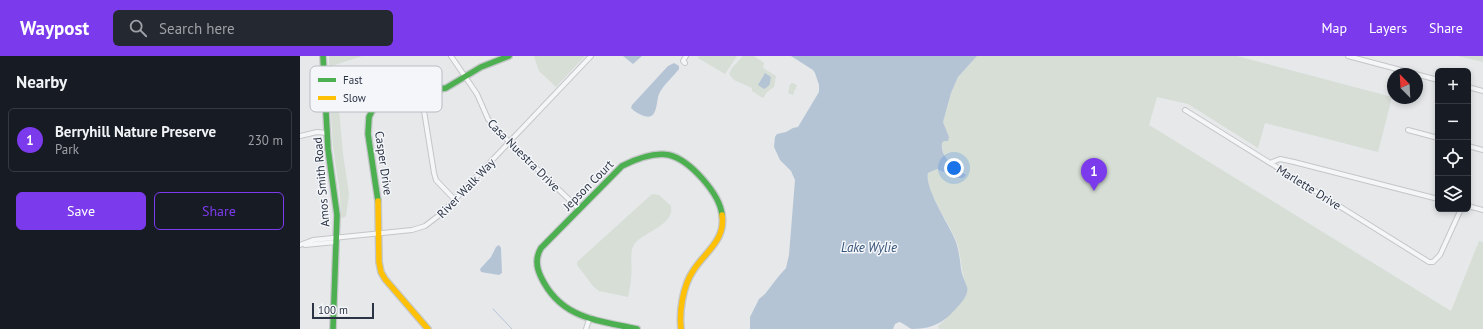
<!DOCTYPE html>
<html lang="en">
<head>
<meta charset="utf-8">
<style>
	body { margin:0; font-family:"PT Sans",sans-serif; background:#242831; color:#f1f3f6 }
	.controls { position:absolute; right:12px; top:12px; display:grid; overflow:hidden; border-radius:6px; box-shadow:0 2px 6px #0003 }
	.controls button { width:36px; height:36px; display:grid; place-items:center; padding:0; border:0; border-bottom:1px solid #363941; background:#171b24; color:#f1f3f6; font:20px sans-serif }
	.compass { position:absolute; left:1087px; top:12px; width:36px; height:36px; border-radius:50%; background:#171b24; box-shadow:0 2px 6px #0003; rotate:336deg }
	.scale { position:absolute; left:12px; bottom:10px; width:62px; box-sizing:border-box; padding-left:4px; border:2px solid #2b3445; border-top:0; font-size:11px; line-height:14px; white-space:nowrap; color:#2b3445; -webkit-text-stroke:3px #f4f6f9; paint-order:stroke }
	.you { position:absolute; left:654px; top:112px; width:14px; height:14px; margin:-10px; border:3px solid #fff; border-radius:50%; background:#1a73e8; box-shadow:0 0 0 6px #1a73e833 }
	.badge { display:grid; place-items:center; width:26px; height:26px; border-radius:50%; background:#7c3aed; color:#fff; font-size:13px; font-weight:700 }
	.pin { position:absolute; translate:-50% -33px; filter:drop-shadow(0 1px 2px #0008) }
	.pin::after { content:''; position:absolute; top:21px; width:14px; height:12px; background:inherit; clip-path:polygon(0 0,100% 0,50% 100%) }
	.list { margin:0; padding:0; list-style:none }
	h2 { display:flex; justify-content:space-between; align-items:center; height:52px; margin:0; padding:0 16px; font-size:17px }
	h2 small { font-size:13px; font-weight:400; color:#9ea1a6 }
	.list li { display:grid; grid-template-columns:26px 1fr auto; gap:12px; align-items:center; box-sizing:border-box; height:64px; margin:0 8px 8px; padding:0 8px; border:1px solid #363941; border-radius:6px }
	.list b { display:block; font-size:15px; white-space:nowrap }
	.list p { margin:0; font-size:13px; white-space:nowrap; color:#9ea1a6 }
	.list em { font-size:13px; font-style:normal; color:#9ea1a6 }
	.actions { display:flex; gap:8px; padding:12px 16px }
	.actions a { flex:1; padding:9px 0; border:1px solid #7c3aed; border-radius:6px; text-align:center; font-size:14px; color:#7c3aed }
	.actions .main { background:#7c3aed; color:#fff }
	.icon { flex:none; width:22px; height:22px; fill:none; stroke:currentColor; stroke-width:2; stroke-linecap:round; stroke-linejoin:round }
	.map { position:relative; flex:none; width:1183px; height:273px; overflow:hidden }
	header { display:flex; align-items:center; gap:24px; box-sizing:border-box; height:56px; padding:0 20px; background:#7c3aed; color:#fff }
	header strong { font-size:19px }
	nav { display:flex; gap:22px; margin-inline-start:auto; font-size:14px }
	.search { width:280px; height:36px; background:#242831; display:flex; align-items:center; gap:10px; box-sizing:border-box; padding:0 14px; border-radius:6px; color:#9ea1a6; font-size:15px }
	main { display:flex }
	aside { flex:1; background:#171b24 }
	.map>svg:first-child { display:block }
	.green { fill:#d6ded6 }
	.water { fill:#b4c4d5 }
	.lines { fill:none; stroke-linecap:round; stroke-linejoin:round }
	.stream { stroke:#b4c4d5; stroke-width:1 }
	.street-casing { stroke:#c4c6c8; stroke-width:6 }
	.fast-casing { stroke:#c4c6c8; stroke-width:8 }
	.slow-casing { stroke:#c4c6c8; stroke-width:8 }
	.street { stroke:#f5f6f7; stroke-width:4 }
	.fast { stroke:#4caf50; stroke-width:5.5 }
	.slow { stroke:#ffc107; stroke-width:5.5 }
	.labels { text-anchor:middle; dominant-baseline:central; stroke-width:3; stroke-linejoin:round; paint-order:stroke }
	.street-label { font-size:12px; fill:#2b3445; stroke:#f4f6f9 }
	.water-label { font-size:13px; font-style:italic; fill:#34527a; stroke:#f4f6f9 }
	.key { fill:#f4f6f9; stroke:#b8bcc3; stroke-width:1 }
	.key-label { font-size:11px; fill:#2b3445 }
</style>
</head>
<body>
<header>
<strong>Waypost</strong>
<div class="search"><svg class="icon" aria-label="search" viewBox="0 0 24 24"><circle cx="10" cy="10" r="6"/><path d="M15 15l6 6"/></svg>Search here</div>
<nav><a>Map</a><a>Layers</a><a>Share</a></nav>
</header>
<main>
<aside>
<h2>Nearby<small></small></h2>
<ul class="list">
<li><span class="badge">1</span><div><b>Berryhill Nature Preserve</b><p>Park</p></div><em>230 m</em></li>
</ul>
<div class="actions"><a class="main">Save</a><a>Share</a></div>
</aside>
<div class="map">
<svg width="1183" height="273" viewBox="0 0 1183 273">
	<rect width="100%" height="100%" fill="#e6e8ea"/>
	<path class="green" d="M29,0H62L29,11Z
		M234,0H285L256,31L239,15Z
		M399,0H437L425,18L398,2Z
		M443,0H454L464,7L463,12L476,20L474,31L467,36L463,42L452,35V32L434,24L429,18L432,12Z
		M677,0H937L1092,41L1078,96L965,67L958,92L888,48L857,41L849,69L1151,255L1179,185L1183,186V273H639L638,270L645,264L667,232C661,218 662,202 657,187C651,169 624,134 628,117L637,113L645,118H665C654,111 641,102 642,87L649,81L643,66L651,37L658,21Z
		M1158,0H1183V6Z
		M47,22L48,25L39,54L43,98L49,138L46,160L43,162L41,161L40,139L33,90L29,28Z
		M492,27L497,29L493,39L488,37L490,28Z
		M352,138L359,139L371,150C374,169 347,175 336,186C328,194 333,211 331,222C331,228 329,235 328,241L299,235L293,230L277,209V206Z"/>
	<path class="water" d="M323,0H342L333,8Z
		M491,0H677L658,21L651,37L643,66L649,81L648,85H644L642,87C640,103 656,110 666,119L663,122H655L637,113L628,117C624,132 650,170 656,186C659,195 660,204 661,213C662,220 665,225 667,231C670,240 656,252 650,259C639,269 628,273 612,273C608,272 604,267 599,266L595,268L593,273H450V261L459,243L465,238L478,221L486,212L489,199L495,124L491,115L480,104L474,91L475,81L477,78L486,76L493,72L498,71L519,36V29L515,17L513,14Z
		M374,7L379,10V13C373,21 363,29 359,38C356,45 358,65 344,60C339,58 335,56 331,52L332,49L368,10Z
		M465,17L471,21C469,29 472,28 464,33L458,29Z
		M199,189L201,192L202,217L199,219L181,216L180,213L191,201L196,191Z"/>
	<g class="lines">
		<path class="stream" d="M193,253L212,273"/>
		<g class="street-casing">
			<path id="street" d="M151,0L177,38L188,63L210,87L279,153
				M1048,0L1138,24
				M385,7L383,5L386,0
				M1168,31L1183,35
				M121,36L134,117L136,124L155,144
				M885,54L1129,206H1133L1140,199L1161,153
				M1108,74L1138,82
				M0,80L17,76L27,77
				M1168,90L1183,94
				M970,107L980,103L994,106L1138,143
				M1168,150L1183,154
				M0,189L13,184L112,174L125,170L142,157L291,0
				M5,189L36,186
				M286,273L290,261"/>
		</g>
		<g class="fast-casing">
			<path id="fast" d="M23,0L28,93L37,159L33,273
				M78,145L68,78L69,61L74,51L80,46L90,41L146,32L181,11L209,0
				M337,273C297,264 261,263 241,221C236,211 235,202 241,192L322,110C336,103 353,96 369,99C390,104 420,138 422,159"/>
		</g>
		<g class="slow-casing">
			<path id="slow" d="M78,145L79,206L81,216L85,223L128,273
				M381,273C379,255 383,230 393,215C405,196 426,184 422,159"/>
		</g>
		<use href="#street" class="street"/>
		<use href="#fast" class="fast"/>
		<use href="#slow" class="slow"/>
	</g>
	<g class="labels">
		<g class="street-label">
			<text transform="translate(224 99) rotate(45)">Casa Nuestra Drive</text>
			<text transform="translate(84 107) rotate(82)">Casper Drive</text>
			<text transform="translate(21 126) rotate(-95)">Amos Smith Road</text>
			<text transform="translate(288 129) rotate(-45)">Jepson Court</text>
			<text transform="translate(1009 131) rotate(32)">Marlette Drive</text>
			<text transform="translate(166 132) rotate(-46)">River Walk Way</text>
		</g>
		<g class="water-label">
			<text x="569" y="191">Lake Wylie</text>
		</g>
	</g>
	<rect x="10" y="10" width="132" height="46" rx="6" class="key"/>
	<rect x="18" y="22" width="18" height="4" fill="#4caf50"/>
	<rect x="18" y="40" width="18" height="4" fill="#ffc107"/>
	<g class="key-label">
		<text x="43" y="28">Fast</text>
		<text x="43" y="46">Slow</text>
	</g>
</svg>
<div class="controls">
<button>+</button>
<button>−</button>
<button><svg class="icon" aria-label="locate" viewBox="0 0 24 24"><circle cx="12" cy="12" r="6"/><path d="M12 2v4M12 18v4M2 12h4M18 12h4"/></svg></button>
<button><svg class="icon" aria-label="layers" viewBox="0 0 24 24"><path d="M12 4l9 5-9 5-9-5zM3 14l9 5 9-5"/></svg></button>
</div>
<svg class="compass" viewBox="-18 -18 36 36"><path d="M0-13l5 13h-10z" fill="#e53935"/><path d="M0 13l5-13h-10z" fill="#9ea1a6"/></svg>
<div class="scale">100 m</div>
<div class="you"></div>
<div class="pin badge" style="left:794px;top:135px">1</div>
</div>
</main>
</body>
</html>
